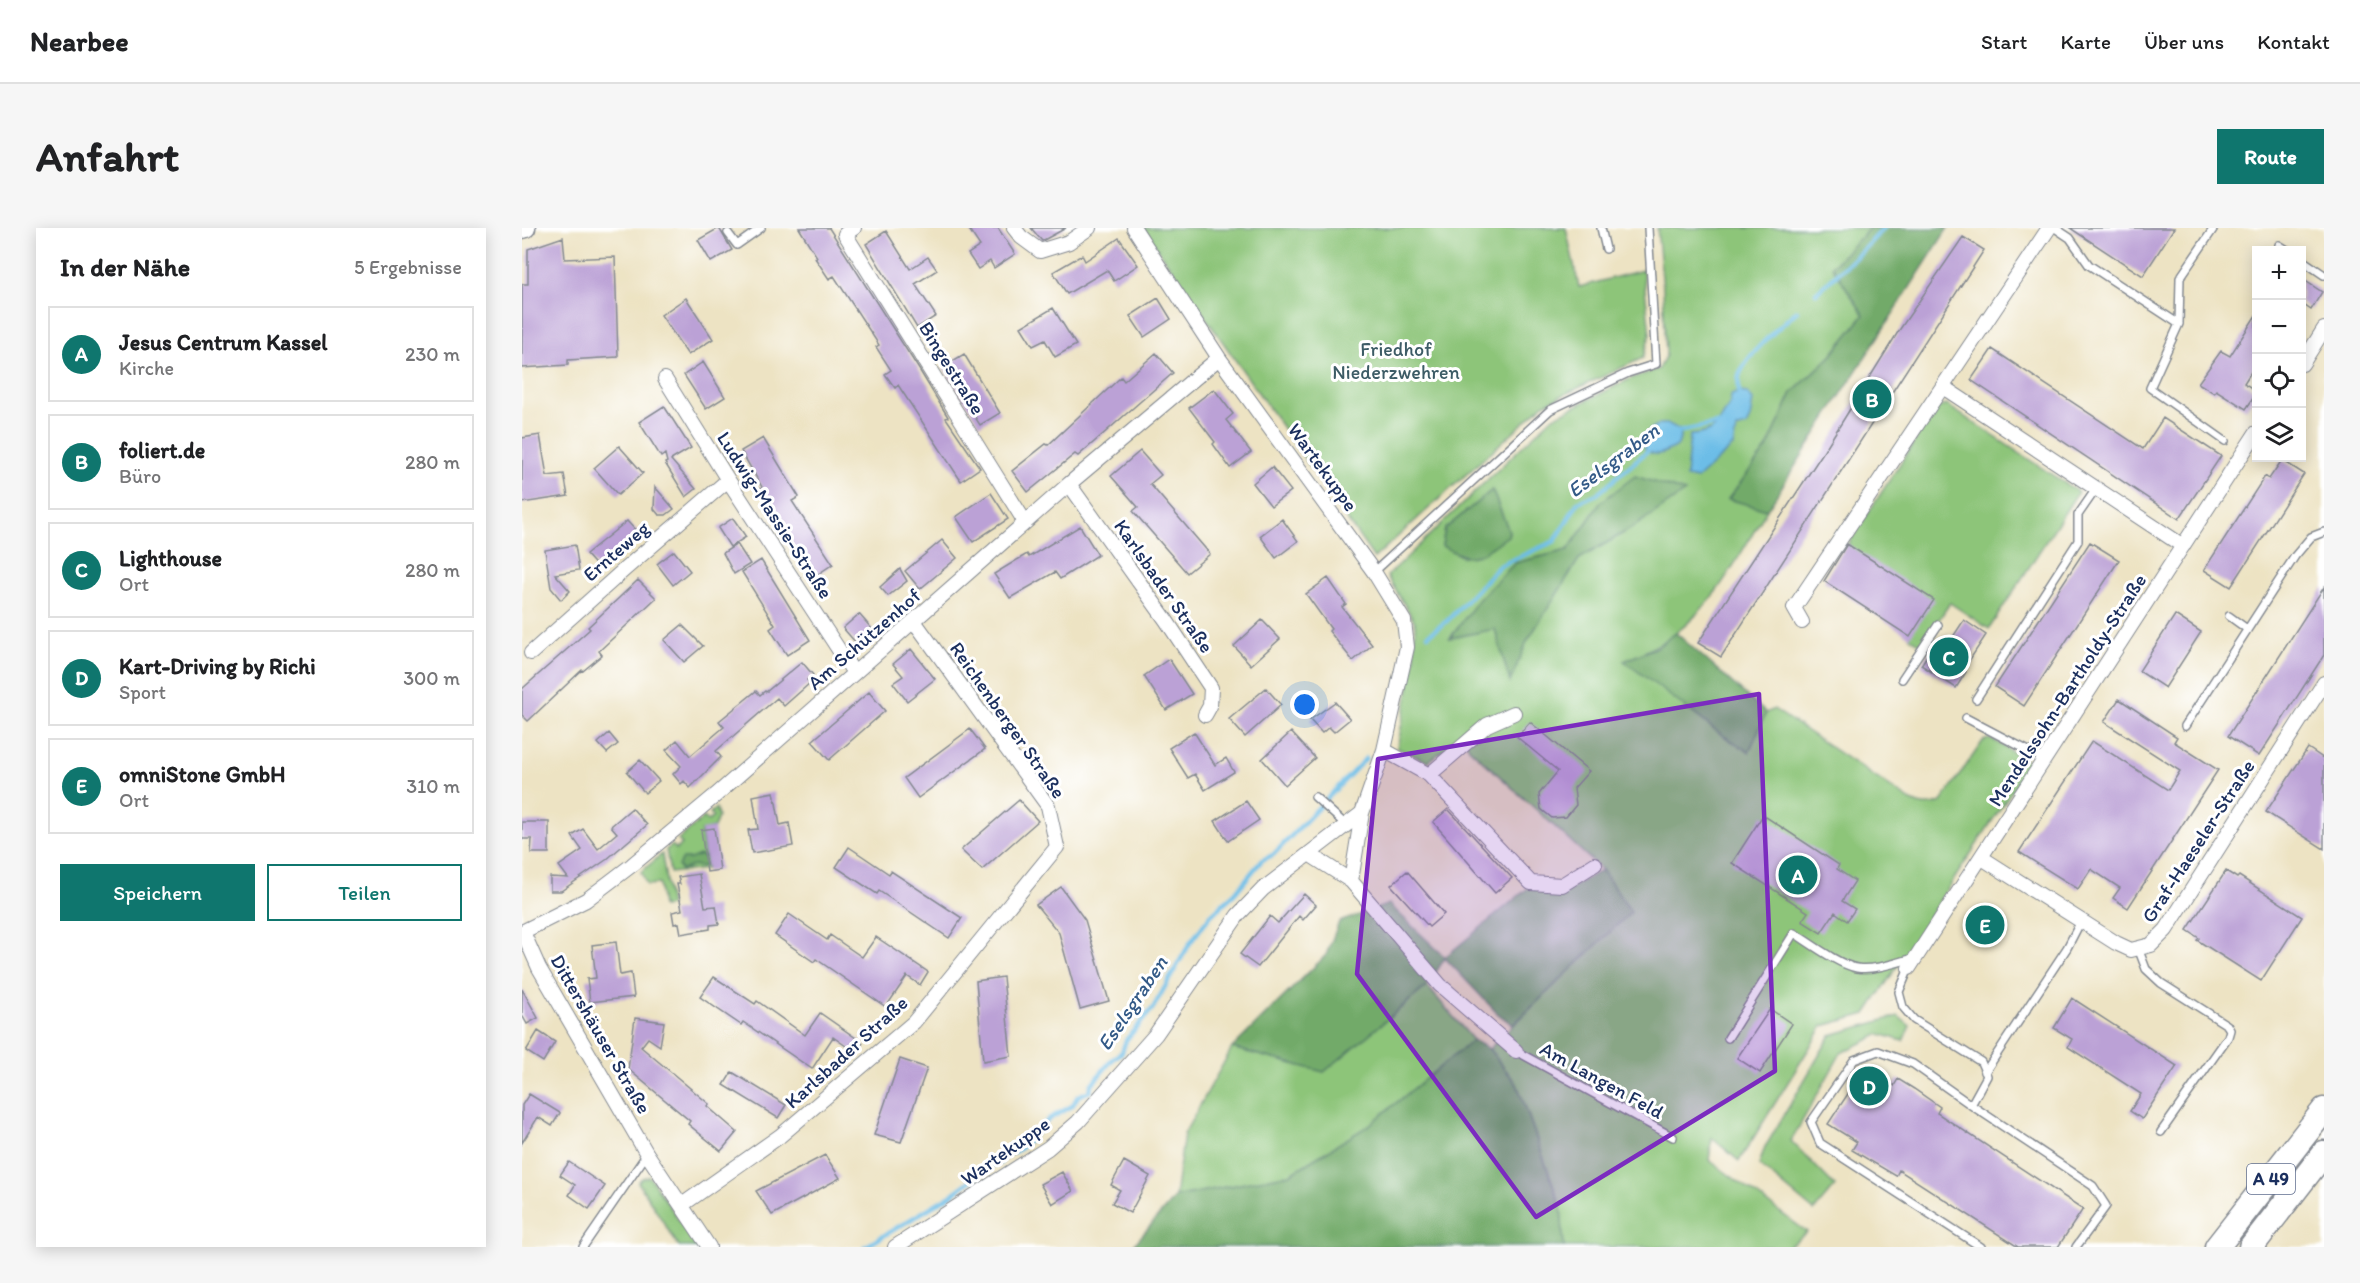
<!DOCTYPE html>
<html lang="de">
<head>
<meta charset="utf-8">
<style>
	body { margin:0; font-family:Itim,sans-serif; background:#f6f6f6; color:#202124 }
	.controls { position:absolute; right:18px; top:18px; display:grid; overflow:hidden; border-radius:0px; box-shadow:0 3px 15px #0003 }
	.controls button { width:54px; height:54px; display:grid; place-items:center; padding:0; border:0; border-bottom:2px solid #e0e0e0; background:#fff; color:#202124; font:30px sans-serif }
	.you { position:absolute; left:783px; top:477px; width:21px; height:21px; margin:-15px; border:4px solid #fff; border-radius:50%; background:#1a73e8; box-shadow:0 0 0 9px #1a73e833 }
	.badge { display:grid; place-items:center; width:39px; height:39px; border-radius:50%; background:#0f766e; color:#fff; font-size:20px; font-weight:700 }
	.pin { position:absolute; translate:-50% -50%; border:3px solid #fff; box-shadow:0 2px 6px #0006 }
	.list { margin:0; padding:0; list-style:none }
	h2 { display:flex; justify-content:space-between; align-items:center; height:78px; margin:0; padding:0 24px; font-size:26px }
	h2 small { font-size:20px; font-weight:400; color:#757577 }
	.list li { display:grid; grid-template-columns:39px 1fr auto; gap:18px; align-items:center; box-sizing:border-box; height:96px; margin:0 12px 12px; padding:0 12px; border:2px solid #e0e0e0; border-radius:0px }
	.list b { display:block; font-size:22px; white-space:nowrap }
	.list p { margin:0; font-size:20px; white-space:nowrap; color:#757577 }
	.list em { font-size:20px; font-style:normal; color:#757577 }
	.actions { display:flex; gap:12px; padding:18px 24px }
	.actions a { flex:1; padding:14px 0; border:2px solid #0f766e; border-radius:0px; text-align:center; font-size:21px; color:#0f766e }
	.actions .main { background:#0f766e; color:#fff }
	.icon { flex:none; width:33px; height:33px; fill:none; stroke:currentColor; stroke-width:2; stroke-linecap:round; stroke-linejoin:round }
	.map { position:relative; flex:none; width:1802px; height:1019px; overflow:hidden; border-radius:0px }
	header { display:flex; align-items:center; gap:36px; box-sizing:border-box; height:84px; padding:0 30px; background:#fff; border-bottom:2px solid #e0e0e0 }
	header strong { font-size:28px }
	nav { display:flex; gap:33px; margin-inline-start:auto; font-size:21px }
	.intro { display:flex; align-items:center; justify-content:space-between; box-sizing:border-box; height:144px; padding:0 36px }
	h1 { margin:0; font-size:42px }
	.button { padding:15px 27px; border-radius:0px; background:#0f766e; color:#fff; font-size:21px; font-weight:700 }
	main { display:flex; gap:36px; padding:0 36px }
	aside { flex:1; background:#fff; border-radius:0px; box-shadow:0 3px 15px #0003 }
	.map>svg:first-child { display:block }
	.green { fill:#8dc579; stroke:#547a6c; stroke-width:1.5; fill-rule:evenodd }
	.forest { fill:#72aa69; stroke:#466c64; stroke-width:1.5 }
	.water { fill:#6cbde7; stroke:#4476a2; stroke-width:1.5 }
	.lines { fill:none; stroke-linecap:round; stroke-linejoin:round }
	.stream { stroke:#6cbde7; stroke-width:4.5 }
	.building { fill:#bba1d6 }
	.lane-casing { stroke:#848990; stroke-width:10 }
	.street-casing { stroke:#848990; stroke-width:16 }
	.secondary-casing { stroke:#848990; stroke-width:21 }
	.highway-casing { stroke:#848990; stroke-width:27 }
	.lane { stroke:#fff; stroke-width:7 }
	.street { stroke:#fff; stroke-width:14 }
	.secondary { stroke:#fff; stroke-width:18 }
	.highway { stroke:#fff; stroke-width:24 }
	.marked { fill:#7b2cbf; fill-opacity:0.2; stroke:#7b2cbf; stroke-width:4.5; stroke-linejoin:round }
	.labels { text-anchor:middle; dominant-baseline:central; stroke-width:6; stroke-linejoin:round; paint-order:stroke }
	.shield { fill:#fff; stroke:#5f6d8e; stroke-width:1.5 }
	.shield-label { font-size:18px; font-weight:bold; fill:#1b2f5e }
	.park-label { font-size:20px; fill:#3d5c66; stroke:#fff }
	.street-label { font-size:20px; fill:#1b2f5e; stroke:#fff }
	.water-label { font-size:21px; font-style:italic; fill:#335a87; stroke:#fff }
</style>
</head>
<body>
<header>
<strong>Nearbee</strong>
<nav><a>Start</a><a>Karte</a><a>Über uns</a><a>Kontakt</a></nav>
</header>
<div class="intro"><h1>Anfahrt</h1><a class="button">Route</a></div>
<main>
<aside>
<h2>In der Nähe<small>5 Ergebnisse</small></h2>
<ul class="list">
<li><span class="badge">A</span><div><b>Jesus Centrum Kassel</b><p>Kirche</p></div><em>230 m</em></li>
<li><span class="badge">B</span><div><b>foliert.de</b><p>Büro</p></div><em>280 m</em></li>
<li><span class="badge">C</span><div><b>Lighthouse</b><p>Ort</p></div><em>280 m</em></li>
<li><span class="badge">D</span><div><b>Kart-Driving by Richi</b><p>Sport</p></div><em>300 m</em></li>
<li><span class="badge">E</span><div><b>omniStone GmbH</b><p>Ort</p></div><em>310 m</em></li>
</ul>
<div class="actions"><a class="main">Speichern</a><a>Teilen</a></div>
</aside>
<div class="map">
<svg width="1802" height="1019" viewBox="0 0 1802 1019">
	<rect width="100%" height="100%" fill="#fff"/>
	<filter id="ink" filterUnits="userSpaceOnUse"><feTurbulence type="fractalNoise" baseFrequency=".0167" numOctaves="2"/><feDisplacementMap in="SourceGraphic" scale="12" xChannelSelector="R" yChannelSelector="G"/><feConvolveMatrix kernelMatrix="1 2 1 2 8 2 1 2 1" color-interpolation-filters="sRGB"/></filter>
	<filter id="wash" filterUnits="userSpaceOnUse"><feTurbulence type="fractalNoise" baseFrequency=".008" numOctaves="4" result="noise"/><feDisplacementMap in="SourceGraphic" scale="24" xChannelSelector="R" yChannelSelector="G"/><feGaussianBlur stdDeviation="1.35" result="paint"/><feColorMatrix in="noise" values="0 0 0 0 0 0 0 0 0 0 0 0 0 0 0 0 0 1.4 0 .05"/><feComposite in="paint" operator="in"/></filter>
	<g filter="url(#wash)">
		<rect width="100%" height="100%" fill="#ede3c3"/>
		<path class="green" d="M621,0H1044L1057,59L1121,42L1128,107L1121,130L1022,176L852,330Z
			M1135,0H1348L1310,38L1342,87L1309,128L1270,165L1245,220L1207,270L1245,282C1218,325 1194,377 1151,407C1136,418 1120,425 1103,433L1200,507L1227,524L1244,485L1252,481L1389,573C1399,578 1409,579 1419,574L1461,513L1467,511L1473,513L1508,535L1344,786L1301,798L1217,933L1190,910L1187,932L1285,1004L1266,1019H1042L1039,979L995,856L967,821L1049,741L1080,642L947,520L941,507L906,534L875,520L893,430V394L865,348L1031,189L1110,150L1137,141L1144,127L1141,60ZM970,262L987,303L986,308L940,329L920,317L923,301ZM1162,264L1110,300L1057,331L1005,413L988,453L973,401L929,410L993,335L1046,322L1079,274Z
			M1425,177L1556,264L1467,401L1428,375L1400,417L1388,409L1326,316L1411,185L1417,179Z
			M194,580L196,589L192,600L179,603L184,641L148,645L144,622L150,617L154,621L160,616L156,612L182,589L186,593L191,589L188,585Z
			M140,626L148,678L140,679L137,656L125,657L119,644Z
			M905,758L951,812L846,898L768,946L653,969L662,906L710,820L802,844Z
			M1376,788L1388,798L1381,813L1358,806L1319,825L1269,913L1313,958L1292,983L1237,937L1242,921L1309,807Z
			M127,948L175,1019H157L116,954L120,950Z"/>
		<path class="forest" d="M1348,0H1426L1245,282L1206,271L1245,220L1270,165L1309,128L1342,87L1310,38Z
			M1113,248L1163,264L1110,300L1057,331L1005,413L988,454L973,401L928,410L957,371L993,335L1046,322L1079,274Z
			M970,262L987,303L986,308C957,328 953,337 920,318L923,301Z
			M1154,405L1244,485L1227,524L1200,507L1102,433L1135,419Z
			M178,627L185,631L183,637L178,639L172,637L159,642L156,638L160,631H168Z
			M1080,642L1109,684L991,797L975,785L923,730L905,758L802,844L710,820L804,727L817,694L867,676L923,729L1006,660L1044,663Z
			M951,812L967,821L995,856L1039,979L1042,1019H610L653,969L768,946L846,898Z"/>
		<path class="water" d="M1217,164L1225,165L1231,172L1228,190L1224,198L1214,201L1211,218L1175,251L1164,249L1168,207C1183,206 1193,203 1200,189C1205,180 1209,178 1209,167Z
			M1138,196H1147L1160,203L1156,217C1143,225 1131,232 1121,218C1122,205 1127,201 1138,196Z"/>
		<g class="lines">
			<path class="stream" d="M1294,65L1339,24L1362,0
				M1217,168C1217,162 1216,154 1217,148C1222,130 1260,96 1275,83
				M1155,206L1160,203L1205,194
				M906,407L925,393L977,338L1033,313L1056,274L1075,266L1129,220
				M343,1019L429,967L470,937L478,935L484,927L496,922L509,910L527,891L550,878L556,868L568,863L569,857L590,832L600,824L604,812L631,780L668,715L688,688L713,665L740,632L751,627L844,530"/>
		</g>
		<g id="blocks">
			<path class="building" d="M197,0L210,22L189,34L176,12Z
				M277,0H307L398,143L426,189L424,190L458,240L439,253L376,157L373,160L363,146L369,142L354,119L357,117L312,48L307,51L293,30L295,29Z
				M446,0H476L493,26L472,40L468,33L456,41L446,26L458,18Z
				M509,0H544L520,13Z
				M1548,0H1652L1621,48Z
				M364,3L388,41L406,29L415,42L393,56L414,88L395,100L344,16Z
				M41,9L43,31L93,29L96,129L46,132V137L0,140V56H6V21Z
				M1441,9L1462,22L1199,429L1176,415L1302,223L1376,104Z
				M597,10L616,37L592,53L585,42L545,66L531,44L560,27L563,33Z
				M1779,50L1800,64L1789,82L1779,75Z
				M164,70L191,111L166,127L139,87Z
				M636,70L649,91L622,109L608,88Z
				M531,80L554,117L533,129L523,112L511,118L499,99Z
				M1734,87V136L1722,155L1734,163V166L1724,181L1694,162L1692,165L1676,155L1699,123L1708,128Z
				M1470,121L1621,221L1641,190L1699,228L1657,291L1449,152Z
				M634,125L651,145L556,228L553,226L506,264L490,243L524,216L526,217L599,149L602,153Z
				M442,126L478,185L458,197L421,139Z
				M181,134L203,169L184,181L162,147Z
				M692,161L711,186L704,192L729,224L708,240L691,216L693,214L667,180Z
				M142,178L169,220L149,232L174,261L164,269L143,235L145,234L143,226L139,229L117,194Z
				M18,207L25,248L42,246L46,268L0,275V210Z
				M241,210L277,269L270,273L311,336L290,350L255,296L258,294L237,261L240,259L219,223Z
				M97,218L121,245L96,267L72,240Z
				M618,223L639,247L628,256L688,326L665,345L611,283L616,279L589,248Z
				M1760,232L1782,246L1709,359L1682,342L1743,248L1747,251Z
				M750,239L769,263L749,278L731,255Z
				M133,259L152,281L144,287H137L132,281Z
				M469,265L486,291L451,314L434,289Z
				M211,290L224,309L208,319L196,300Z
				M760,291L776,313L754,330L738,308Z
				M105,293L116,305L101,318L104,321L78,342L64,326Z
				M558,298L576,327L538,351L533,344L488,370L472,346L505,326L507,329Z
				M420,312L435,330L398,361L383,343Z
				M1568,314L1597,332L1502,478L1473,459Z
				M215,316L228,336L212,346L201,325Z
				M1325,316L1412,372L1388,409L1302,353Z
				M53,317L57,342L33,346L48,363L39,372L29,360L23,322Z
				M152,323L168,343L151,357L135,336Z
				M239,332L288,412L265,427L248,401L253,397L220,344Z
				M378,341L385,353L366,368L358,359Z
				M806,350L824,376L820,379L850,417L831,433L807,403L809,401L784,366Z
				M116,352L134,370L77,423L80,427L61,443L60,442L6,493L0,487V461L68,401L66,399Z
				M1802,359V427L1737,528L1706,508Z
				M337,386L350,401L334,415L321,400Z
				M1653,387L1679,404L1643,460L1617,443Z
				M740,392L758,411L729,437L712,418Z
				M1442,392L1464,407L1441,442L1444,444L1434,460L1399,437L1413,415L1423,421Z
				M160,397L181,418L162,434L142,412Z
				M389,421L413,451L385,473L371,455L381,448L371,436Z
				M647,431L670,466L644,482L622,448Z
				M280,434L291,447L285,452L288,455L262,478L255,470L194,523L199,529L168,560L162,553L159,556L151,546L159,538L144,522L155,512L168,528L202,499L197,493L234,463L238,467L243,463L244,464Z
				M744,460L759,477L723,509L707,491Z
				M347,464L363,483L307,532L290,513Z
				M1597,471L1655,509L1652,514L1696,542L1606,680L1591,670L1598,660L1569,641L1556,661L1497,624L1570,513L1646,562L1658,543L1582,494Z
				M813,474L828,491L812,504L807,499L800,505L788,492Z
				M1008,494L1067,543L1052,560L1054,577L1044,589L1030,590L1019,581L1017,566L1036,543L995,509Z
				M448,501L463,521L396,570L382,550Z
				M672,504L693,537L704,530L712,544L683,562L673,546L666,550L647,520Z
				M769,504L793,530L763,557L740,531Z
				M87,505L96,516L85,525L76,515Z
				M1786,520L1802,531V621L1744,584Z
				M118,532L137,553L123,565L105,544Z
				M252,564L258,597L267,595L271,618L230,625L226,602L236,601L231,568Z
				M497,572L516,593L460,642L439,622Z
				M724,573L737,592L706,613L693,593Z
				M110,580L125,597L84,632L39,663H28V649L46,650L37,638L60,622L50,608L61,601L76,621L95,605L89,598Z
				M926,581L990,650L973,665L911,594Z
				M1241,587L1317,637L1315,641L1333,653L1320,673L1333,681L1325,693L1313,684L1299,705L1280,693L1286,684L1210,635Z
				M0,594H27V625H9L10,611H0Z
				M192,600L198,642L185,644L179,602Z
				M327,619L367,646L369,643L440,690L427,710L357,663L355,666L314,639Z
				M885,643L922,686L907,699L869,657Z
				M1704,643L1715,650L1717,648L1780,689L1739,753L1675,712L1677,710L1665,702Z
				M177,646L183,679L194,678L197,696L188,697V701L159,706L157,695L152,696L150,684L160,682L155,656H158L156,649Z
				M539,659L563,692L587,773L558,781L537,705L514,677Z
				M782,666L794,677L781,692L777,688L736,739L718,726L748,688L756,695Z
				M1459,680L1480,694L1467,714L1446,701Z
				M267,686L305,712L308,707L340,729L354,709L406,744L398,757L385,748L364,779L294,731L292,734L253,707Z
				M94,714L98,747L109,745L112,769L68,774L65,751L74,750L70,717Z
				M192,749L233,776L235,773L283,807L298,785L341,815L334,825L311,809L290,841L221,794L219,797L178,769Z
				M481,749L489,828L461,833L454,753Z
				M0,761L16,790L5,796L0,787Z
				M1550,770L1655,838L1620,891L1608,883L1619,866L1546,819L1550,811L1532,800Z
				M1248,781L1270,796L1238,845L1215,830Z
				M113,790L142,794L138,818L126,810L119,819L187,876L185,878L215,904L199,923L166,896L168,893L106,841Z
				M16,803L33,814L21,834L4,823Z
				M378,831L405,840L379,914L352,907Z
				M1343,840L1372,858L1376,851L1392,861L1418,879L1415,885L1561,981L1536,1019H1496L1377,942L1374,948L1330,922L1335,914L1306,896Z
				M210,844L264,877L256,890L202,857Z
				M7,866L38,885L30,898L16,889L0,915V877Z
				M303,927L318,950L250,987L234,963Z
				M602,933L628,948L608,985L590,975L598,962L589,957Z
				M47,934L83,958L67,981L47,967L53,957L38,947Z
				M540,944L551,963L530,976L518,956Z"/>
		</g>
	</g>
	<g filter="url(#ink)">
		<use href="#blocks" fill-opacity="0" stroke="#848990" stroke-width="1.5"/>
		<g class="lines">
			<g class="lane-casing">
				<path id="lane" d="M1079,0L1084,21
					M1533,0L1548,10L1567,37L1657,96
					M1692,0L1658,50L1657,96L1628,160L1703,213
					M206,5L215,17L239,0
					M1757,17L1765,22
					M1780,32L1802,47
					M852,344L1028,182L1106,145L1134,136L1126,0
					M1707,388L1725,401
					M1380,451L1416,397
					M1454,471L1556,313V287L1574,261
					M1444,490L1524,532
					M1663,498L1773,328L1789,309L1802,304
					M793,569L824,597
					M1616,720L1624,741L1639,755L1705,797L1708,802L1706,809L1639,904
					M1387,740L1377,764L1381,779L1392,792L1459,834L1465,848L1449,877L1391,836L1356,823L1332,832L1289,894L1298,915L1459,1019
					M1206,810L1272,705C1288,715 1317,737 1335,740C1352,743 1375,734 1392,730
					M994,823L1151,909
					M1463,844L1545,720L1559,693
					M1449,877L1571,958L1584,978L1554,1019
					M61,1019L125,926"/>
			</g>
			<g class="street-casing">
				<path id="street" d="M332,0L323,6L503,294
					M492,0L499,9L518,23L547,14L567,0
					M612,0L697,130L852,344L882,393L885,419L862,522L840,585L829,653L918,757L994,823
					M1780,136L1802,101
					M143,151L206,252L332,445
					M1421,159L1661,318
					M547,256L644,392L689,460L688,478L683,487
					M1280,394L1272,380L1527,0
					M9,425L103,341L206,252
					M862,522L907,547L965,497L992,485
					M907,547L1009,655L1040,657L1073,636
					M787,626L829,653
					M1460,630L1594,715L1609,722L1629,717L1644,702L1802,455
					M0,704L64,672L110,637L194,567L547,256L697,130
					M1,704L17,740L125,926L187,1019
					M1387,740L1734,205
					M160,977L258,908L392,794L535,619L526,578L392,393
					M373,1019L526,920L556,894L634,806L716,687L741,661L840,585"/>
			</g>
			<g class="secondary-casing">
				<path id="secondary" d="M0,1L4,0"/>
			</g>
			<g class="highway-casing">
				<path id="highway" d="M1695,1019L1802,882
					M1729,1019L1802,925"/>
			</g>
			<use href="#lane" class="lane"/>
			<use href="#street" class="street"/>
			<use href="#secondary" class="secondary"/>
			<use href="#highway" class="highway"/>
		</g>
	</g>
	<path class="marked" d="M1237,466L1253,843L1014,989L835,746L856,531Z"/>
	<g class="labels">
		<rect class="shield" x="1725" y="936" width="48" height="30" rx="4.5"/>
		<g class="shield-label">
			<text x="1749" y="951">A 49</text>
		</g>
		<g class="park-label">
			<text x="874" y="121">Friedhof<tspan x="874" dy="23">Niederzwehren</tspan></text>
		</g>
		<g class="street-label">
			<text transform="translate(430 140) rotate(58)">Bingestraße</text>
			<text transform="translate(801 239) rotate(54)">Wartekuppe</text>
			<text transform="translate(253 287) rotate(57)">Ludwig-Massie-Straße</text>
			<text transform="translate(94 323) rotate(-41)">Ernteweg</text>
			<text transform="translate(642 358) rotate(55)">Karlsbader Straße</text>
			<text transform="translate(342 411) rotate(-41)">Am Schützenhof</text>
			<text transform="translate(1545 462) rotate(-57)">Mendelssohn-Bartholdy-Straße</text>
			<text transform="translate(486 492) rotate(55)">Reichenberger Straße</text>
			<text transform="translate(1676 613) rotate(-57)">Graf-Haeseler-Straße</text>
			<text transform="translate(79 806) rotate(60)">Dittershäuser Straße</text>
			<text transform="translate(324 824) rotate(-42)">Karlsbader Straße</text>
			<text transform="translate(1080 852) rotate(29)">Am Langen Feld</text>
			<text transform="translate(483 923) rotate(-35)">Wartekuppe</text>
		</g>
		<g class="water-label">
			<text transform="translate(1091 232) rotate(-37)">Eselsgraben</text>
			<text transform="translate(610 775) rotate(-56)">Eselsgraben</text>
		</g>
	</g>
</svg>
<div class="controls">
<button>+</button>
<button>−</button>
<button><svg class="icon" aria-label="locate" viewBox="0 0 24 24"><circle cx="12" cy="12" r="6"/><path d="M12 2v4M12 18v4M2 12h4M18 12h4"/></svg></button>
<button><svg class="icon" aria-label="layers" viewBox="0 0 24 24"><path d="M12 4l9 5-9 5-9-5zM3 14l9 5 9-5"/></svg></button>
</div>
<div class="you"></div>
<div class="pin badge" style="left:1276px;top:647px">A</div>
<div class="pin badge" style="left:1350px;top:171px">B</div>
<div class="pin badge" style="left:1427px;top:429px">C</div>
<div class="pin badge" style="left:1347px;top:858px">D</div>
<div class="pin badge" style="left:1463px;top:697px">E</div>
</div>
</main>
</body>
</html>
